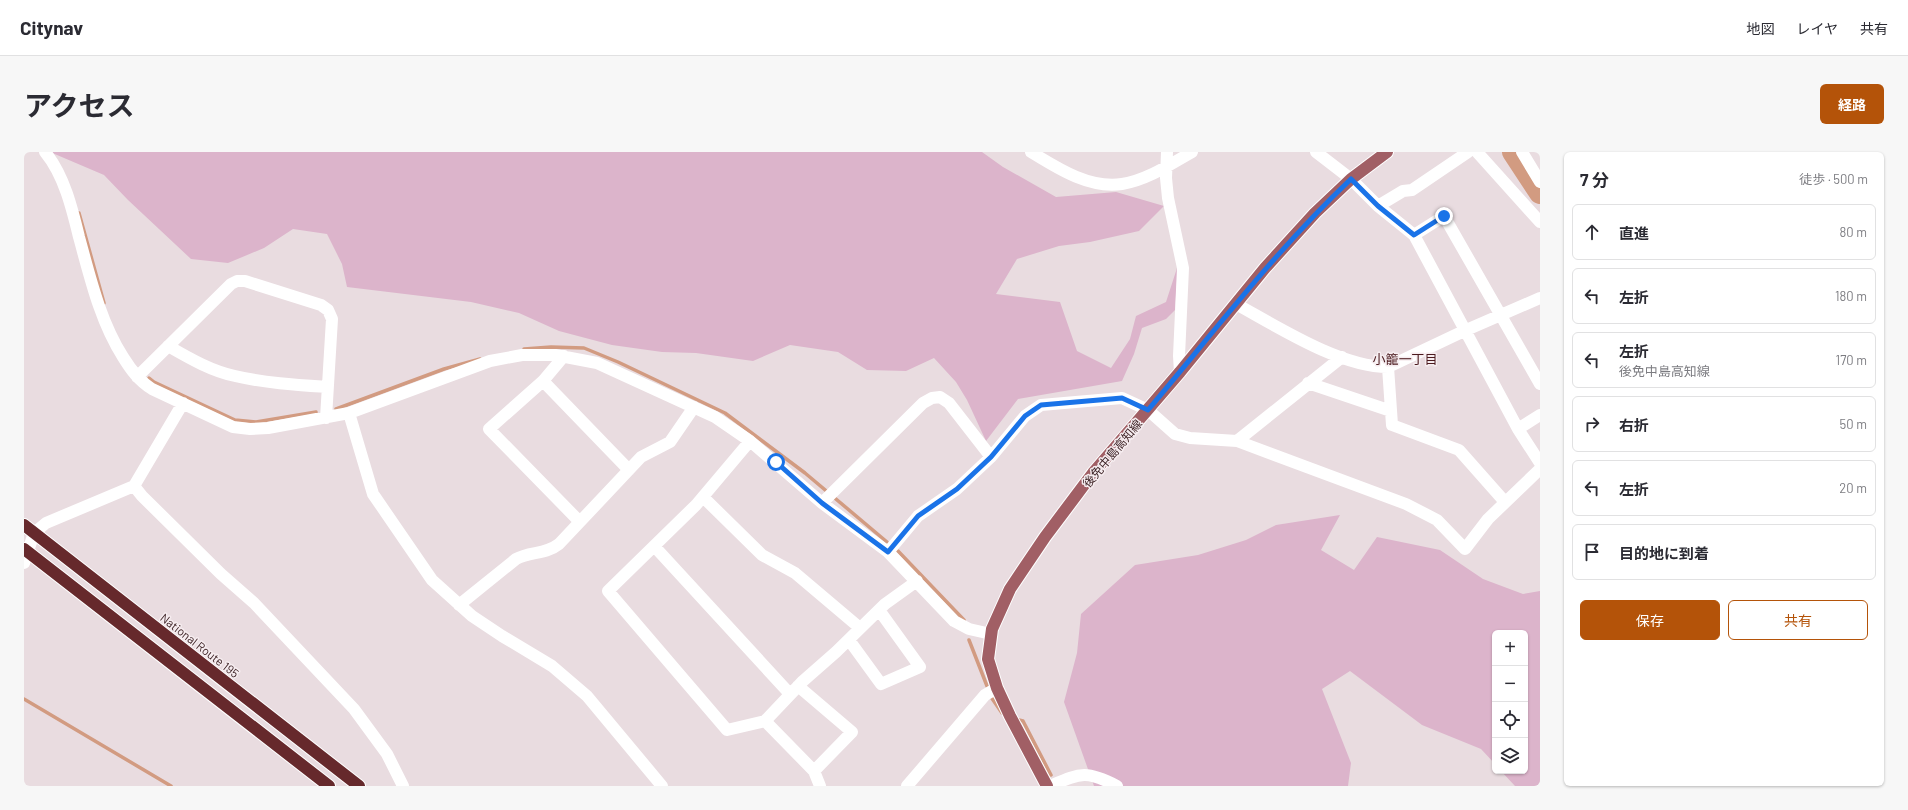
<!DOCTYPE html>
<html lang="ja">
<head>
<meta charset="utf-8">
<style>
	body { margin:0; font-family:Barlow,"Noto Sans JP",sans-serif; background:#f7f7f7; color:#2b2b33 }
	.controls { position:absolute; right:12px; bottom:12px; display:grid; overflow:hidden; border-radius:6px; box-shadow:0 1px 3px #0004 }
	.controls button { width:36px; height:36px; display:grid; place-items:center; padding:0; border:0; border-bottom:1px solid #e1e1e2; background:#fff; color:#2b2b33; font:20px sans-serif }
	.stop { position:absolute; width:12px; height:12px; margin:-9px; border:3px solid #1a73e8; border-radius:50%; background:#fff }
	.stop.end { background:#1a73e8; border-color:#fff; box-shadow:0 1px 4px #0008 }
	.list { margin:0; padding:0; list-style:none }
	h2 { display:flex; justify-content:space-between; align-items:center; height:52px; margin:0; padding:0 16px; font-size:17px }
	h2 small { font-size:13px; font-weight:400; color:#7c7c81 }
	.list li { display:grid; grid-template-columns:26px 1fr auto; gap:12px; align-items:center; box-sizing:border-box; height:56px; margin:0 8px 8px; padding:0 8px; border:1px solid #e1e1e2; border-radius:6px }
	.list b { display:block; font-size:15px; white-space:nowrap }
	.list p { margin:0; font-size:13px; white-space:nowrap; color:#7c7c81 }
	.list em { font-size:13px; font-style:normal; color:#7c7c81 }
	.actions { display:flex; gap:8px; padding:12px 16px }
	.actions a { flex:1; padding:9px 0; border:1px solid #b45309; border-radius:6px; text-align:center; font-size:14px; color:#b45309 }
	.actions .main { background:#b45309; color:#fff }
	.icon { flex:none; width:22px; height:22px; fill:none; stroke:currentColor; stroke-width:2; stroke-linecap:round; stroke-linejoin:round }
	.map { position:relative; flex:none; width:1516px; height:634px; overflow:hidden; border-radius:6px }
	header { display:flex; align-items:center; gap:24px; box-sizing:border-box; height:56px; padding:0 20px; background:#fff; border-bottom:1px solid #e1e1e2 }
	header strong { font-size:19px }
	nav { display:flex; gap:22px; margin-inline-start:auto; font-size:14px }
	.intro { display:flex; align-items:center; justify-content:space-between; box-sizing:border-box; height:96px; padding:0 24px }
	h1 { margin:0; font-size:28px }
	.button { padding:10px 18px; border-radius:6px; background:#b45309; color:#fff; font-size:14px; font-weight:700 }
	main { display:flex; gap:24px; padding:0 24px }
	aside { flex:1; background:#fff; border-radius:6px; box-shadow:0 1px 3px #0004 }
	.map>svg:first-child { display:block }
	.green { fill:#dcb4cb }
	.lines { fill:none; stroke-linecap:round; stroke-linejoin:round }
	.stream { stroke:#d29b81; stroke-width:3.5 }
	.river { stroke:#d29b81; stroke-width:22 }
	.major-casing { stroke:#fff; stroke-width:14 }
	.highway-casing { stroke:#fff; stroke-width:14 }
	.minor { stroke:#fff; stroke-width:12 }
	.major { stroke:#a15f65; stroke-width:12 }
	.highway { stroke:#66292c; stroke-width:12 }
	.route { stroke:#1a73e8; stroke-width:5 }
	.labels { text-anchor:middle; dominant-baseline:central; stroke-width:3; stroke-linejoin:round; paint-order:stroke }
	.street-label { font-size:12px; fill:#391e21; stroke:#f6edf0 }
	.neighbourhood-label { font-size:13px; fill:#4b1a1e; stroke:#f6edf0 }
</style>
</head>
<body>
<header>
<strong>Citynav</strong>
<nav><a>地図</a><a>レイヤ</a><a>共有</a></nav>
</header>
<div class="intro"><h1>アクセス</h1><a class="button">経路</a></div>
<main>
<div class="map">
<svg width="1516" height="634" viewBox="0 0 1516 634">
	<rect width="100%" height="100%" fill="#e9dce0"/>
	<path class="green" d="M26,0H958L979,15L1032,45L1092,40L1140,54L1115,79L1066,90L1035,94L993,107L972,142L1036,150L1053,199L1087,216L1106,187L1112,164L1142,150L1154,113L1151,158L1142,167L1118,176L1110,202L1098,229L994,247L962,289L943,248L932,230L910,206L882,219L843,218L814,200L766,193L729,209L672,201L638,200L588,193L535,179L495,161L447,150L323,135L318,112L303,82L269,77L240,96L204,111L167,107L104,48L80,23Z
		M1316,363L1297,398L1330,418L1353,385L1416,398L1459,427L1499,442L1516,439V634H1491L1477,619H1501V481H1471V612L1457,597L1398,573L1326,519L1298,537L1327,611L1324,634H1070L1040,550L1053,501L1057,462L1111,413L1174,403L1222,388L1252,373Z"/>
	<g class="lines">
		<path class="stream" d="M55,61L80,151
			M500,197L527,195L560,196L594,210L701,261L781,321L863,390
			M125,226L130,230L211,268L232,270L292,260
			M312,257L420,217L456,207
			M874,399L940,468
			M945,488L963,534
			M967,545L978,561
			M0,547L147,634
			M995,568L999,569L1027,623"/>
		<path class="river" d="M1489,0L1516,41"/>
		<g class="major-casing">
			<path id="major" d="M1023,634L986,564L973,536L964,507L968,477L986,437L1021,385L1069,321L1156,220L1241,116L1291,61L1327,27L1363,0"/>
		</g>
		<g class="highway-casing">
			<path id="highway" d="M0,373L335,634
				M0,397L305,634"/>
		</g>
		<path class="minor" d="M21,0C40,23 48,56 55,85C66,125 76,169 99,205C107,218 115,229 128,237L209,275L226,277L244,276L325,261L466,209L498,203H531L573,211L691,265L726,289L798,351L864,400L930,469L945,477L967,482
			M1007,0C1033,16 1065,37 1098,32C1123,28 1147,12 1168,0
			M1143,0L1142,26L1144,46L1159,116L1155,204L1156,220
			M1292,0L1327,27L1354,54L1390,83L1494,277L1516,311
			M1453,0L1516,70
			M1498,0L1516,30
			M1354,54L1379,39L1388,38L1444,0
			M1390,83L1420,64L1516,232
			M1212,152C1254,175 1316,215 1364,215L1440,179L1516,146
			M144,194C165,206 187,219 211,224C241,231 273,233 303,235
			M540,204L519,229L465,277L555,369
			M1364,215L1368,273L1435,298L1481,350
			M113,225L207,132L213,129H221L297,153L304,158L308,167L302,266
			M519,229L605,318
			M1284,231L1367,259
			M325,261L349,342L408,428L448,464L478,484L528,514L563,544L638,634
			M1494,277L1516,263
			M726,289L672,353L584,439L703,578L741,569L779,529L812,500L861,452L893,429
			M1213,289L1318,205
			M110,334L118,344L197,422L230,451L330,557L363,602L379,634
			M679,345L738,403L771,421L836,476
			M798,351L899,251L908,246L916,245L925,251L967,305
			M630,394L766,542
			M864,400L894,364L933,337L967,305L1001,264L1017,253L1098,246L1124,258L1151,282L1166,286L1213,289L1382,352L1413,368L1441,397L1464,367L1516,317
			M0,411L10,381L22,371L110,334L159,251
			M435,453L492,407C506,399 521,403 535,392L617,305L646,290L670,255
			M825,488L857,532L896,515L855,458
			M774,534L828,580L790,619
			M741,569L790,619L796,634
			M883,634L961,543L973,536
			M1026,634C1057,621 1062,618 1093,634"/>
		<use href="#major" class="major"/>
		<use href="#highway" class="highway"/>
	</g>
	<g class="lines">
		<path class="route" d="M752,310L798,351L864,400L894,364L933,337L967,305L1001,264L1017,253L1098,246L1124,258C1190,180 1252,98 1327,27L1354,54L1390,83L1420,64"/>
	</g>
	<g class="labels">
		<g class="street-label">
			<text transform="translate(1088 301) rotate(-50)">後免中島高知線</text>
			<text transform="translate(176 493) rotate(38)">National Route 195</text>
		</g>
		<g class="neighbourhood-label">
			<text x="1381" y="207">小籠一丁目</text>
		</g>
	</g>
</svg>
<div class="controls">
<button>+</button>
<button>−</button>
<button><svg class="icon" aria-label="locate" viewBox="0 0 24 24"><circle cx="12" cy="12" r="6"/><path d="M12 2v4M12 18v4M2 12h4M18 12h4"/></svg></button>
<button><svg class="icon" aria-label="layers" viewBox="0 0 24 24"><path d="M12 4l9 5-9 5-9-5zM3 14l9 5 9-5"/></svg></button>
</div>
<div class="stop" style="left:752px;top:310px"></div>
<div class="stop end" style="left:1420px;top:64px"></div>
</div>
<aside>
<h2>7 分<small>徒歩 · 500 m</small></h2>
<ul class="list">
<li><svg class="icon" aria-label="ahead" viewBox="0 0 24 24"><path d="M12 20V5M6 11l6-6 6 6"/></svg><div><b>直進</b></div><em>80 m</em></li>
<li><svg class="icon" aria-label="left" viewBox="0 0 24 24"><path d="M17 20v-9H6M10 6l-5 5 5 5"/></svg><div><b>左折</b></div><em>180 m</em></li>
<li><svg class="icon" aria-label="left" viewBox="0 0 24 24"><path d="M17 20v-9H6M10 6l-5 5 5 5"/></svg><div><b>左折</b><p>後免中島高知線</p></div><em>170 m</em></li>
<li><svg class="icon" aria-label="right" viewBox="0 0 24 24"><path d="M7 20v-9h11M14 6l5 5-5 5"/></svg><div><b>右折</b></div><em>50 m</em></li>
<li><svg class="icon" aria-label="left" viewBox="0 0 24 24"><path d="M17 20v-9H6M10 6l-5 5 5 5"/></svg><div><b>左折</b></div><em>20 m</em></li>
<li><svg class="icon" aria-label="arrive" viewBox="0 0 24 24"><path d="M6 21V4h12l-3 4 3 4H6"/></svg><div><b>目的地に到着</b></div></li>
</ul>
<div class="actions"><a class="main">保存</a><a>共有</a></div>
</aside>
</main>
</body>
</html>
